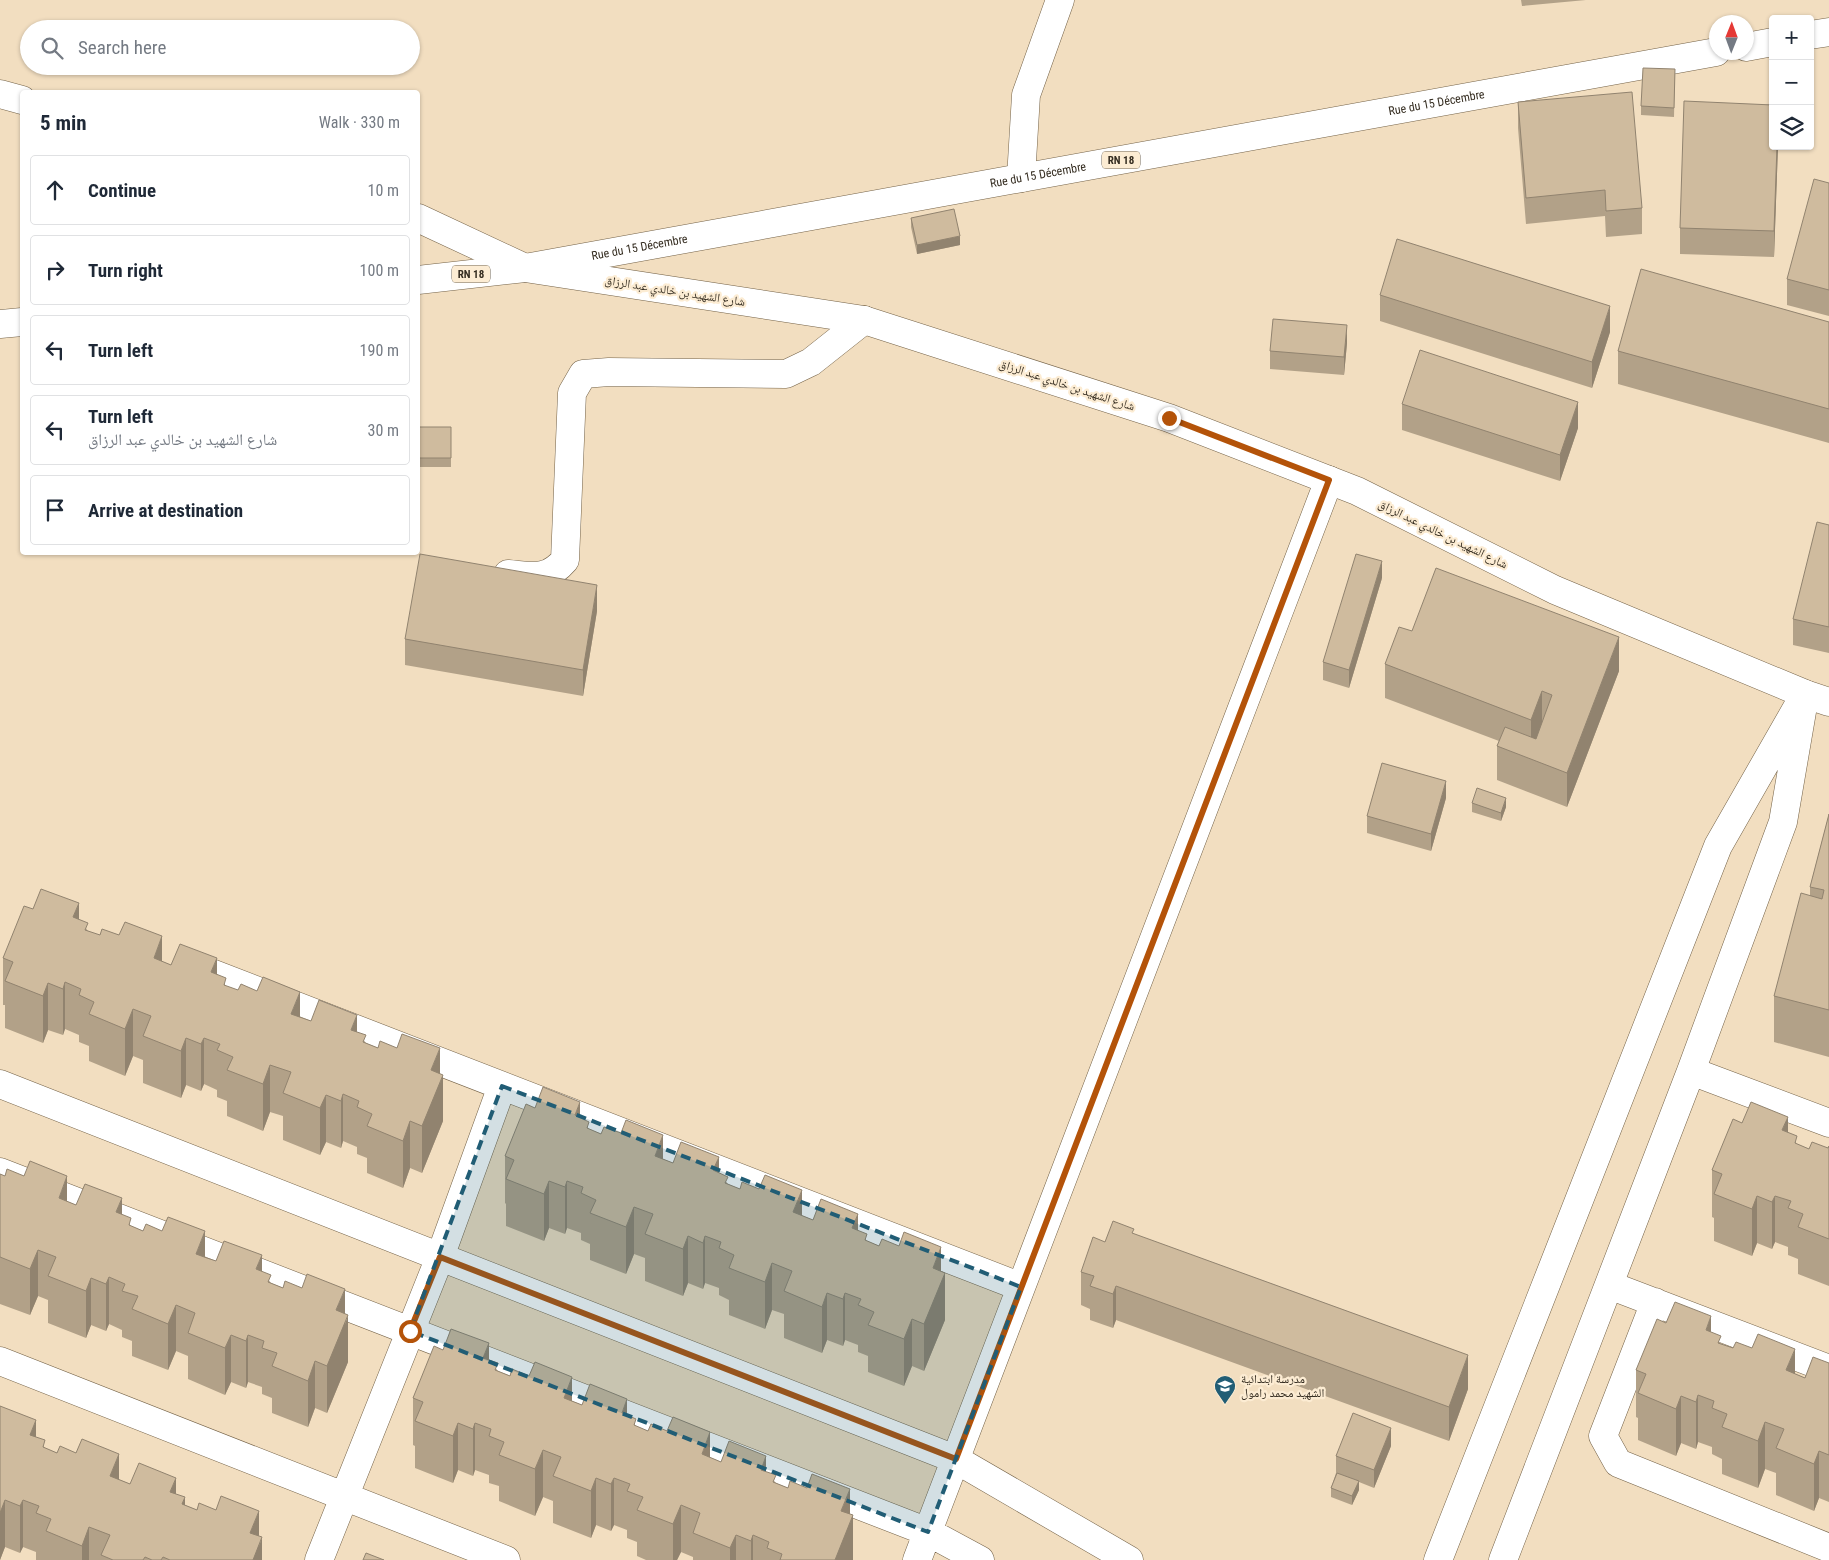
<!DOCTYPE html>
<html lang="en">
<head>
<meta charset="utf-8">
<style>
	body { margin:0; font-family:"Roboto Condensed","Noto Naskh Arabic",sans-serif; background:#f2f2f3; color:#1f2937 }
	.controls { position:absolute; right:15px; top:15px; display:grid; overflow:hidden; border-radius:5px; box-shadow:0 1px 4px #0004 }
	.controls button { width:45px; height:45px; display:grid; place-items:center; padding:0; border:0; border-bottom:1px solid #e0e1e3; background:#fff; color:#1f2937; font:25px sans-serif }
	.compass { position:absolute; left:1709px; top:15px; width:45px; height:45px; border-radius:50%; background:#fff; box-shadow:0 1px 4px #0004; rotate:1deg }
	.stop { position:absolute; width:15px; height:15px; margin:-11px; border:4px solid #b45309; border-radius:50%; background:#fff }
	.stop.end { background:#b45309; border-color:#fff; box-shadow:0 1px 5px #0008 }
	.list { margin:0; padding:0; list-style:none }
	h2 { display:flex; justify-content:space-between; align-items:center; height:65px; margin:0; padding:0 20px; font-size:21px }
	h2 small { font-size:16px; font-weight:400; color:#747a83 }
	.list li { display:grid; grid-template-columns:32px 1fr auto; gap:15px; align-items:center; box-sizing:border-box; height:70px; margin:0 10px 10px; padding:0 10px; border:1px solid #e0e1e3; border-radius:5px }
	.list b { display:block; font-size:19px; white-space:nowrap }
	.list p { margin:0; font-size:16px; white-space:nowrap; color:#747a83 }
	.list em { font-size:16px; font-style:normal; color:#747a83 }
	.icon { flex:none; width:28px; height:28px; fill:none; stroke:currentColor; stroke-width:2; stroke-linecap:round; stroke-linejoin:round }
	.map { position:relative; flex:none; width:1829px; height:1560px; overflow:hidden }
	.search { position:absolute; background:#fff; box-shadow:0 1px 4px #0004; left:20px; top:20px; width:400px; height:55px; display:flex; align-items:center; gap:12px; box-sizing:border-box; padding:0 18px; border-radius:28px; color:#747a83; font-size:19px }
	.panel { position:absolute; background:#fff; box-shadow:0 1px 4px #0004; left:20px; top:90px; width:400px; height:465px; border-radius:5px }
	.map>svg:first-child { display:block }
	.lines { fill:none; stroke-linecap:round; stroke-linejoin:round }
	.minor-casing { stroke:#746247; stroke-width:29 }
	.major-casing { stroke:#746247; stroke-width:29 }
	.minor { stroke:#fff; stroke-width:28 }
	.major { stroke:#fff; stroke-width:28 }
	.wall { fill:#b2a188 }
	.shaded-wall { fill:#91836f }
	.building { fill:#cfbb9e; stroke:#91836f }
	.route { stroke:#b45309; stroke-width:6 }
	.marked { fill:#215d75; fill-opacity:0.2; stroke:#215d75; stroke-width:4; stroke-dasharray:10 6; stroke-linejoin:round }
	.labels { text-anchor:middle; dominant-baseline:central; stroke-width:4.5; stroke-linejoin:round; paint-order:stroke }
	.shield { fill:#fcecd3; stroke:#716656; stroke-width:1 }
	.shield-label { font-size:11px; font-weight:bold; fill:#352d21 }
	.street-label { font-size:12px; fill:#352d21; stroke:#fcecd3 }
	.poi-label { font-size:12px; fill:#352d21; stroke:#fcecd3; text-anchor:start }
</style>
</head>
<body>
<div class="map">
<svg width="1829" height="1560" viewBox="0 0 1829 1560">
	<rect width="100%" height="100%" fill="#f2dec0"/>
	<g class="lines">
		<g class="minor-casing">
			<path id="minor" d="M0,94L22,100
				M1021,178L1026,95L1060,0
				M418,218L525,268
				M508,574C533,576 547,581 565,560L572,393L583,374L609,372L786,374L811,362L864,320
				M201,969L1021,1287
				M1691,1071L1829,1123
				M0,1084L955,1459L1129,1560
				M0,1172L928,1532L980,1560
				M1609,1285L1829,1369
				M1655,1302L1603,1436L1618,1463L1829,1548
				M0,1361L506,1560
				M319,1560L440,1257L502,1086
				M917,1560L1329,480
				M1438,1560L1718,846L1805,694L1783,822L1691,1071L1503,1560"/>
		</g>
		<g class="major-casing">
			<g id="major">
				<path d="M1810,35L1829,32"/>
				<path d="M1746,47L1773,42"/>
				<path d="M525,268L864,320L1169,418L1357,491L1555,590L1805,694L1829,702"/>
				<path id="s1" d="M418,280L525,268L1716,52"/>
				<path d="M0,324L22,322"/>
			</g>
		</g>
		<use href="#minor" class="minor"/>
		<use href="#major" class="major"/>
	</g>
	<path class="wall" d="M1521,0H1586L1522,6Z
		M1675,69L1674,117L1641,115V106Z
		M1518,102L1642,208V234L1606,237L1605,216L1526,224L1518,128Z
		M1773,146H1778L1774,257L1680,254V228Z
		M1829,183V316L1787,305V279Z
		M911,218L960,245L917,254L911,227Z
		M1380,295L1610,332L1592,388L1380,321Z
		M1829,322V443L1618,384V351Z
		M1347,343L1344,375L1270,369V351Z
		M1402,404L1578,428L1560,481L1402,430Z
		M418,427H451V467H418Z
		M1829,525V653L1793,645V619Z
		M1382,578L1349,688L1323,680V662Z
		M597,611L583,696L405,665V639Z
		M1412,631L1619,671L1567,807L1497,780V746L1499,741L1385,698V664Z
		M1446,798L1431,851L1367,833V816Z
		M1472,803L1506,807L1501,821L1472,812Z
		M1829,814V1057L1774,1042V996L1810,895V887Z
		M33,909L79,919L88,931L171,965L217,974L226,986L311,1021L357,1032L366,1043L440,1073L443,1121L422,1173L410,1168L403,1188L367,1173V1158L357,1154V1147L343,1141L341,1148L326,1142L320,1155L283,1140V1116L270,1112L263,1131L227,1116V1101L217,1097V1090L204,1084L201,1091L186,1085L181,1098L143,1083V1060L133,1056L125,1076L89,1061V1046L79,1042V1035L65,1029L63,1035L48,1030L43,1043L5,1028V1005H3V958Z
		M535,1108L580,1118L589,1129L673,1163L719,1173L728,1184L813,1220L858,1230L867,1241L941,1271L945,1320L924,1371L912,1366L904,1386L868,1372V1356L858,1352V1345L845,1340L843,1346L827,1340L822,1353L784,1338V1314L772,1310L765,1329L729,1315V1300L719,1295V1288L705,1283L703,1289L688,1283L683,1296L645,1281V1258L634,1254L626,1274L590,1260V1244L581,1240V1233L567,1228L565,1234L549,1228L544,1241L506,1226V1204L505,1203V1156Z
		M1742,1123L1788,1132L1797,1144L1809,1149L1828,1148L1829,1146V1286L1798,1274V1259L1788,1255V1247L1775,1242L1772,1249L1757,1243L1752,1256L1714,1241V1218L1712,1217V1170Z
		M0,1174L76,1205L122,1215L131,1226L216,1261L262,1272L271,1283L345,1313L348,1362L327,1413L315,1408L308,1427L272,1413V1398L262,1394V1387L248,1382L246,1388L231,1382L225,1395L188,1379V1356L176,1351L168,1370L132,1356V1341L122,1337V1330L109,1324L106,1331L91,1325L86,1338L48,1323V1300L38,1296L30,1315L0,1304Z
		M1134,1234L1468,1389L1449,1441L1116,1320L1113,1328L1090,1320V1309L1081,1305V1272L1105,1242Z
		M1666,1323L1711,1332L1721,1344L1805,1378L1829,1363V1502L1819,1498L1814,1511L1776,1495V1473L1765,1469L1758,1488L1722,1474V1459L1712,1454V1447L1698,1442L1696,1449L1681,1443L1676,1456L1638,1440V1418L1636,1417V1370Z
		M443,1350L489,1360L498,1371L582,1405L627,1415L636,1426L721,1462L766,1472L776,1483L850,1514L853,1560H693V1557L681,1552L677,1560H646L637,1556V1542L627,1538V1530L614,1525L611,1531L596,1525L591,1538L553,1523V1501L543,1497L535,1516L499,1501V1486L489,1483V1475L475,1470L473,1476L458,1470L453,1483L415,1468V1446L413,1445V1398Z
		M0,1406L36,1437L45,1448L130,1484L176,1494L185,1505L259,1536L262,1560H36V1552L23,1547L20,1553L5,1547L0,1560Z
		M1391,1446L1374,1488L1359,1482V1490L1352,1505L1331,1497V1488L1336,1473V1456Z"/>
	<path class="shaded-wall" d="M1777,146H1778L1774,257V231Z
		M960,236V245L917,254V245Z
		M1610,306V332L1592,388V362Z
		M1347,325V343L1344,375V357Z
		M1578,402V428L1560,481V455Z
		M1382,561V578L1349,688V670Z
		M597,585V611L583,696V670Z
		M1619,637V671L1567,807V773Z
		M1542,691V724L1531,753V720Z
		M1446,781V798L1431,851V834Z
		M1506,798V807L1501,821V813Z
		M79,903V950L73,917Z
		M162,936V983L154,958Z
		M217,958V1005L211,972Z
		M65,982V1029L63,1035V989Z
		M48,983V1030L43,1043V996Z
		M300,992V1038L291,1014Z
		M133,1009V1056L125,1076V1029Z
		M357,1015V1062L351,1030Z
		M186,1038V1085L181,1098V1051Z
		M204,1038V1084L201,1091V1044Z
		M440,1048V1083L443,1075V1121L422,1173V1126L431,1070Z
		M270,1065V1112L263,1131V1084Z
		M343,1094V1141L341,1148V1101Z
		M326,1095V1142L320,1155V1108Z
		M580,1102V1149L575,1115Z
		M1788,1117V1163L1782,1130Z
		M410,1121V1168L403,1188V1141Z
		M663,1135V1182L655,1156Z
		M719,1157V1204L713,1170Z
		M67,1176V1223L59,1198Z
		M549,1181V1228L544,1241V1194Z
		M567,1181V1228L565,1234V1187Z
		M802,1190V1237L793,1212Z
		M1757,1196V1243L1752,1256V1209Z
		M1775,1196V1242L1772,1249V1202Z
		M122,1198V1245L116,1212Z
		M634,1207V1254L626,1274V1227Z
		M858,1214V1261L852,1228Z
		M205,1231V1278L196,1254Z
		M688,1236V1283L683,1296V1249Z
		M705,1236V1283L703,1289V1243Z
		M941,1247V1282L945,1273V1320L924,1371V1324L933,1268Z
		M38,1250V1296L30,1315V1269Z
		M262,1255V1302L256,1269Z
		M772,1263V1310L765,1329V1282Z
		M109,1277V1324L106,1331V1284Z
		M91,1278V1325L86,1338V1291Z
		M1116,1286V1320L1113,1328V1294Z
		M345,1289V1324L348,1315V1362L327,1413V1366L336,1310Z
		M827,1293V1340L822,1353V1307Z
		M845,1293V1340L843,1346V1299Z
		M176,1305V1351L168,1370V1324Z
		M1711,1316V1363L1706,1330Z
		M912,1319V1366L904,1386V1339Z
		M231,1335V1382L225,1395V1348Z
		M248,1335V1382L246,1388V1341Z
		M489,1343V1390L483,1358Z
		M1795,1349V1396L1786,1370Z
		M1468,1355V1389L1449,1441V1407Z
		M315,1361V1408L308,1427V1381Z
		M572,1377V1424L564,1398Z
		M1698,1395V1442L1696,1449V1402Z
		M1681,1396V1443L1676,1456V1409Z
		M627,1399V1445L622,1413Z
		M36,1420V1467L30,1435Z
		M1765,1422V1469L1758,1488V1441Z
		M458,1423V1470L453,1483V1436Z
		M475,1423V1470L473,1476V1429Z
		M1391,1428V1446L1374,1488V1470Z
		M710,1432V1479L702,1454Z
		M543,1450V1497L535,1516V1469Z
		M1819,1451V1498L1814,1511V1464Z
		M119,1454V1501L110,1476Z
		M766,1456V1503L761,1470Z
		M176,1478V1525L170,1492Z
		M596,1478V1525L591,1538V1491Z
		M614,1478V1525L611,1531V1484Z
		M1359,1481V1490L1352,1505V1496Z
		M850,1489V1523L853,1515V1560H835L841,1511Z
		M185,1497V1544L182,1504Z
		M5,1500V1547L0,1560V1513Z
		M23,1500V1547L20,1553V1506Z
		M681,1505V1552L677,1560H673V1524Z
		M259,1511V1546L262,1537V1560H250V1533Z
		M89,1527V1560H82V1546Z
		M736,1535V1560H730V1548Z
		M753,1535V1560H751V1541Z"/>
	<path class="building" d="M1643,68L1675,69L1674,108L1641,106Z
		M1632,92L1642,208L1606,211L1605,190L1526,198L1518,102Z
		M1684,101L1773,105V146H1777L1774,231L1680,228Z
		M1814,179L1829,183V290L1787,279Z
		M954,209L960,236L917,245L911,218Z
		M1397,239L1610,306L1592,362L1380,295Z
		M1641,269L1829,322V409L1618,351Z
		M1273,319L1347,325L1344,357L1270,351Z
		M1420,350L1578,402L1560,455L1402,404Z
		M418,427H451V458H418Z
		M1817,522L1829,525V627L1793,619Z
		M420,554L597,585L583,670L405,639Z
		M1356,554L1382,561L1349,670L1323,662Z
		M1436,568L1619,637L1567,773L1497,746L1505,727L1536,739L1552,695L1542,691L1531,720L1385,664L1399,627L1412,631Z
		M1382,763L1446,781L1431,834L1367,816Z
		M1477,788L1506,798L1501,813L1472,803Z
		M1829,814V1010L1774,996L1801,893L1822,899L1824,890L1810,887Z
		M41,889L79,903L73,917L88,923L85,930L100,935L102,929L119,935L125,922L162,936L154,958L171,965L180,944L217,958L211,972L226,978L224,985L238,990L241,984L257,991L263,977L300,992L291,1014L311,1021L319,1000L357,1015L351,1030L366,1035L363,1042L378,1048L380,1041L397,1048L402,1034L440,1048L431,1070L443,1075L422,1126L410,1121L403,1141L367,1126L372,1114L357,1107L359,1101L343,1094L341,1101L326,1095L320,1108L283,1093L291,1072L270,1065L263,1084L227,1070L233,1057L217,1050L220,1044L204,1038L201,1044L186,1038L181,1051L143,1036L151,1016L133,1009L125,1029L89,1014L94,1002L79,995L81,989L65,982L63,989L48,983L43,996L5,981L13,962L3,958L24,906L33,909Z
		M543,1087L580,1102L575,1115L589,1122L587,1128L601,1134L604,1127L621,1133L626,1120L663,1135L655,1156L673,1163L681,1142L719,1157L713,1170L728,1177L725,1183L740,1189L742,1182L759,1189L765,1175L802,1190L793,1212L813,1220L821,1199L858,1214L852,1228L867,1234L865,1240L879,1246L882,1239L899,1246L904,1232L941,1247L933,1268L945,1273L924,1324L912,1319L904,1339L868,1325L874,1312L858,1305L861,1299L845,1293L843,1299L827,1293L822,1307L784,1291L792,1271L772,1263L765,1282L729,1268L734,1255L719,1248L721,1242L705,1236L703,1243L688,1236L683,1249L645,1234L653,1214L634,1207L626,1227L590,1213L596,1200L581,1193L583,1187L567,1181L565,1187L549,1181L544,1194L506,1179L514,1160L505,1156L526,1104L535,1108Z
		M1751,1102L1788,1117L1782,1130L1797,1136L1795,1143L1809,1149L1812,1142L1828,1148L1829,1146V1239L1798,1227L1803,1214L1788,1208L1791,1201L1775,1196L1772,1202L1757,1196L1752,1209L1714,1194L1722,1174L1712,1170L1733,1119L1742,1123Z
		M30,1161L67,1176L59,1198L76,1205L85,1184L122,1198L116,1212L131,1218L129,1225L143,1231L146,1224L162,1231L168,1217L205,1231L196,1254L207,1258L216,1261L224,1241L262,1255L256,1269L271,1275L268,1282L283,1288L285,1281L302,1288L307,1274L345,1289L336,1310L348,1315L327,1366L315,1361L308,1381L272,1366L277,1353L262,1348L264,1341L248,1335L246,1341L231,1335L225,1348L188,1333L195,1313L176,1305L168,1324L132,1309L138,1296L122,1291L125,1284L109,1277L106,1284L91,1278L86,1291L48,1276L56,1257L38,1250L30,1269L0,1257V1174L5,1176L7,1169L24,1176Z
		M1113,1221L1134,1229L1132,1233L1468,1355L1449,1407L1116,1286L1113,1294L1090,1286L1094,1276L1081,1272L1093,1237L1105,1242Z
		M1675,1302L1711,1316L1706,1330L1721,1336L1718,1343L1733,1348L1736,1342L1752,1348L1758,1334L1795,1349L1786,1370L1805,1378L1813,1357L1829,1363V1455L1819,1451L1814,1464L1776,1448L1784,1429L1765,1422L1758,1441L1722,1427L1727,1414L1712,1408L1714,1401L1698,1395L1696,1402L1681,1396L1676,1409L1638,1393L1646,1374L1636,1370L1657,1319L1666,1323Z
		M451,1329L489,1343L483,1358L498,1363L495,1370L510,1376L512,1369L529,1376L535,1362L572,1377L564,1398L582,1405L590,1384L627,1399L622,1413L636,1419L634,1425L648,1431L651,1424L667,1431L673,1417L710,1432L702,1454L721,1462L729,1441L766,1456L761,1470L776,1475L773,1482L788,1488L790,1481L807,1488L812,1474L850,1489L841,1511L853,1515L835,1560H780L782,1554L767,1548L769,1542L753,1535L751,1541L736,1535L730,1548L693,1533L700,1513L681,1505L673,1524L637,1510L643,1497L627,1491L630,1484L614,1478L611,1484L596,1478L591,1491L553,1476L561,1457L543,1450L535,1469L499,1455L504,1442L489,1436L491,1429L475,1423L473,1429L458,1423L453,1436L415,1421L423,1402L413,1398L434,1346L443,1350Z
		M0,1406L36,1420L30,1435L45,1440L43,1447L57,1453L60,1446L76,1453L82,1439L119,1454L110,1476L130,1484L139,1463L176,1478L170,1492L185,1497L182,1504L197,1510L199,1503L216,1510L221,1496L259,1511L250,1533L262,1537L253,1560H170L163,1557L161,1560H152L145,1557L143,1560H113L101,1555L110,1535L89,1527L82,1546L46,1531L51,1519L36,1513L39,1506L23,1500L20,1506L5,1500L0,1513Z
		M1353,1413L1391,1428L1374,1470L1336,1456Z
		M1337,1473L1359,1481L1352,1496L1331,1488Z
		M366,1553L384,1560H363Z"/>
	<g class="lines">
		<path class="route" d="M410,1331L440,1257L956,1459L1329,480L1169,418"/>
	</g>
	<path class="marked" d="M502,1086L1021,1287L928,1532L410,1331Z"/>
	<defs>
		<g id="school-pin" transform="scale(1.125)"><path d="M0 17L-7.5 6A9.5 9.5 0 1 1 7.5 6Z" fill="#215d75" stroke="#fcecd3"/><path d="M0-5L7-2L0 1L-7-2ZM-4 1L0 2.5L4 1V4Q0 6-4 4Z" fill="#fff"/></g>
	</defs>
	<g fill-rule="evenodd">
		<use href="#school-pin" x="1225" y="1386"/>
	</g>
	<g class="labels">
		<g class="shield">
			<rect x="1102" y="151.5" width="38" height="17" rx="4"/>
			<rect x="452" y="265.5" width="38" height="17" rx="4"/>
		</g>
		<g class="shield-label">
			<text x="1121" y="160">RN 18</text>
			<text x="471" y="274">RN 18</text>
		</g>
		<g class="street-label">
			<text stroke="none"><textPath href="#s1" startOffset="1034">Rue du 15 Décembre</textPath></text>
			<text stroke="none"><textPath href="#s1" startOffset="629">Rue du 15 Décembre</textPath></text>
			<text stroke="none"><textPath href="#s1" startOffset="224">Rue du 15 Décembre</textPath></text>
			<text transform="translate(675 291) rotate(9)">شارع الشهيد بن خالدي عبد الرزاق</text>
			<text transform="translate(1067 385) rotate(18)">شارع الشهيد بن خالدي عبد الرزاق</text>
			<text transform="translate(1443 534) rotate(26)">شارع الشهيد بن خالدي عبد الرزاق</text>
		</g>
		<g class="poi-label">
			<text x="1241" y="1379">مدرسة ابتدائية<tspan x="1241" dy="14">الشهيد محمد رامول</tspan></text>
		</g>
	</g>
</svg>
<div class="controls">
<button>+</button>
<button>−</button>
<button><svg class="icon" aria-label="layers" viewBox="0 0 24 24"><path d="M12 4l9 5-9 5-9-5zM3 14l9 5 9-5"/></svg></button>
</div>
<svg class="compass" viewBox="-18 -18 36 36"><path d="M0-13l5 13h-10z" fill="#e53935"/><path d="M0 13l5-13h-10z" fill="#747a83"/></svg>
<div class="stop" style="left:410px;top:1331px"></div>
<div class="stop end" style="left:1169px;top:418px"></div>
<div class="search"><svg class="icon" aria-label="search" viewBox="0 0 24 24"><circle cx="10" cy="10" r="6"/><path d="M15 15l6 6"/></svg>Search here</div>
<section class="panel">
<h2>5 min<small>Walk · 330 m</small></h2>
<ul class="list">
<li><svg class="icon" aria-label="ahead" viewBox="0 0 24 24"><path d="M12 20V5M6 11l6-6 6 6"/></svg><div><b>Continue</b></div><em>10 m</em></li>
<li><svg class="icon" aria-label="right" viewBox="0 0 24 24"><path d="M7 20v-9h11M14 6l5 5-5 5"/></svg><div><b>Turn right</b></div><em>100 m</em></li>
<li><svg class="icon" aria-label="left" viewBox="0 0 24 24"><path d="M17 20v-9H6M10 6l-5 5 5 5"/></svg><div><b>Turn left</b></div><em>190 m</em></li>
<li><svg class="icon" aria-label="left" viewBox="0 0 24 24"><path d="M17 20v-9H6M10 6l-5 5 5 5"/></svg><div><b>Turn left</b><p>شارع الشهيد بن خالدي عبد الرزاق</p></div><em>30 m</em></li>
<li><svg class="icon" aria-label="arrive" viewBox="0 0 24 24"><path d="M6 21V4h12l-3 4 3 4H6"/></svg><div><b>Arrive at destination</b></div></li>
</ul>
</section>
</div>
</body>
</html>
